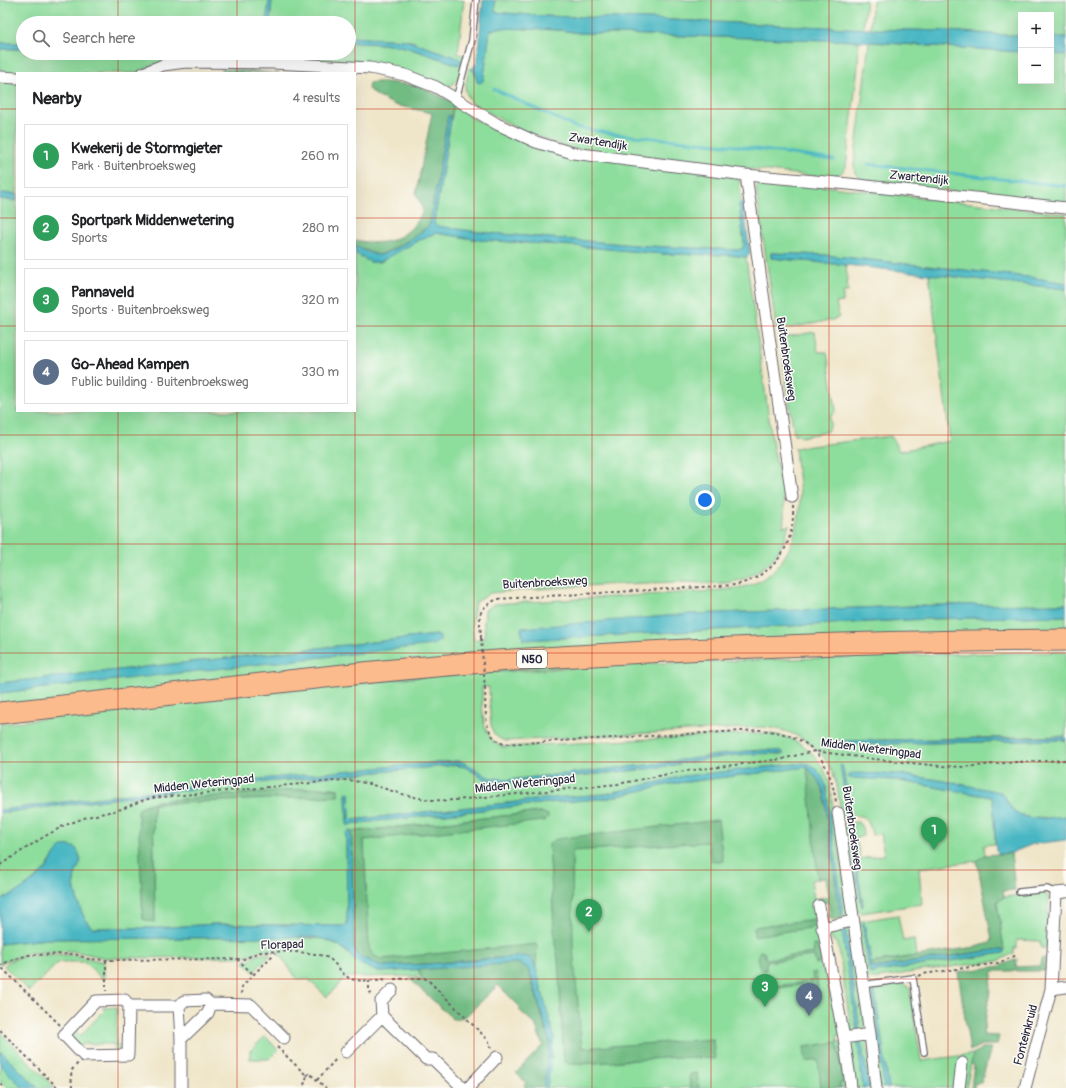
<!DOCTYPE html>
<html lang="en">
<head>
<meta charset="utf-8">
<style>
	body { margin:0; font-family:Pangolin,sans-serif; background:#f6f6f6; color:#202124 }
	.controls { position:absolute; right:12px; top:12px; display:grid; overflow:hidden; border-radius:0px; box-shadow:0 4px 16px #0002 }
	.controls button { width:36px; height:36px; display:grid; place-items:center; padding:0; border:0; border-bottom:1px solid #e0e0e0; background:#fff; color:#202124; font:20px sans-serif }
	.you { position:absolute; left:705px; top:500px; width:14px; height:14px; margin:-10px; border:3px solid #fff; border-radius:50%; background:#1a73e8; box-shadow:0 0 0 6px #1a73e833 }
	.badge { display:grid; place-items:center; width:26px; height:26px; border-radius:50%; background:#2563eb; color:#fff; font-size:13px; font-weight:700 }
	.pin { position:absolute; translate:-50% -33px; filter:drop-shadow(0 1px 2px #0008) }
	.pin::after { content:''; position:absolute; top:21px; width:14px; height:12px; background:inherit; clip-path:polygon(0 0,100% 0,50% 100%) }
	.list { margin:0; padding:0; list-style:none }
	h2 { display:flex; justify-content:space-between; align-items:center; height:52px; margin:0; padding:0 16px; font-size:17px }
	h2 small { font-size:13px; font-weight:400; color:#757577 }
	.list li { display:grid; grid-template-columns:26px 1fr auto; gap:12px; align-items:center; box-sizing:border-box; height:64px; margin:0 8px 8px; padding:0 8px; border:1px solid #e0e0e0; border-radius:0px }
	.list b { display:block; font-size:15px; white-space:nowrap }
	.list p { margin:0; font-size:13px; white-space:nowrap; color:#757577 }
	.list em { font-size:13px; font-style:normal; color:#757577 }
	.icon { flex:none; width:22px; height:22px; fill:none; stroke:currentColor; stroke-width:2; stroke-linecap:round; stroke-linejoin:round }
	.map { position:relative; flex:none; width:1066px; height:1088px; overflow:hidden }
	.search { position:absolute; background:#fff; box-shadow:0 4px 16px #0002; left:16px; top:16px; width:340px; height:44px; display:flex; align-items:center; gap:10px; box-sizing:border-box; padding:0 14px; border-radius:22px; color:#757577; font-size:15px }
	.panel { position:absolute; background:#fff; box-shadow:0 4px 16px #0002; left:16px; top:72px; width:340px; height:340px; border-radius:0px }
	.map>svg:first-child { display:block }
	.green { fill:#8ddd9c; stroke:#58806c; fill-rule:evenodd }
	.forest { fill:#72bc84; stroke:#4a6f60 }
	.water { fill:#49b7c3; stroke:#366c7f }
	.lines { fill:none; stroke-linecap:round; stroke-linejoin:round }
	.stream { stroke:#49b7c3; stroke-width:3 }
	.lane-casing { stroke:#6a666c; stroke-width:8 }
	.street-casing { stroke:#6a666c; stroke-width:13 }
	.highway-casing { stroke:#6a666c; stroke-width:23 }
	.path { stroke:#6a666c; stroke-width:2; stroke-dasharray:3 3; stroke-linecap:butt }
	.lane { stroke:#fff; stroke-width:5.5 }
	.street { stroke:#fff; stroke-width:11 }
	.highway { stroke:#fbbb8c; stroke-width:21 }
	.path-bridge { stroke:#6a666c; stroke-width:2; stroke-dasharray:3 3; stroke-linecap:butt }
	.grid { fill:none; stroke:#c8321e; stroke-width:1; stroke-opacity:0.55 }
	.labels { text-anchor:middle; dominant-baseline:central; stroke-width:3; stroke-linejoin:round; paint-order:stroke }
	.shield { fill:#fdfcf7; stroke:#646373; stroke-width:1 }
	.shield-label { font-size:11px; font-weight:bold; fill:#22223b }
	.street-label { font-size:12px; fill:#22223b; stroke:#fdfcf7 }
</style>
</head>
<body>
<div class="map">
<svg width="1066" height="1088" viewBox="0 0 1066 1088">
	<rect width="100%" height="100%" fill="#fdfcf7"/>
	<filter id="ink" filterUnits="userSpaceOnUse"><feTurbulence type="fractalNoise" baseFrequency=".025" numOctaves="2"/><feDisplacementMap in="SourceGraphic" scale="8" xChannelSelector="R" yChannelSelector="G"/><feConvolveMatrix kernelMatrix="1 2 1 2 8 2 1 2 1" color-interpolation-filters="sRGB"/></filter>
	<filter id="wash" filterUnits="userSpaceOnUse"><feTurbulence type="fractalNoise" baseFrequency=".012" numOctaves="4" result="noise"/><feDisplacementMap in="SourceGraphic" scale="16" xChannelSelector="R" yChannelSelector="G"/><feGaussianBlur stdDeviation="0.9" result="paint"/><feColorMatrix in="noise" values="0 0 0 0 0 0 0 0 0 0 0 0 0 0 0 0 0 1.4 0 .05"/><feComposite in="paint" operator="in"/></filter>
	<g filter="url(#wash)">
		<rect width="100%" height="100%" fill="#efe5c8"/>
		<path class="green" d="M0,0H269L266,23H23V43H0Z
			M272,0H464L458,54L466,55C462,69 460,84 444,88L403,71L155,65L136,73H17L0,74V49H23V53H349V42L353,43L381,44L405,47L459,65L415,42L406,40L349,37V23H270Z
			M495,0H866L863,29L650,19L542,16L494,12Z
			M873,0H1066V37H1051V15H1021V36L947,31L870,29Z
			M497,28L560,30L579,33L859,41L858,66L846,167C838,182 818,176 803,175L568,148L520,130L470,102L465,89L469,68L472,69L475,73L484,76L490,30Z
			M869,42L1021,52V81H1051V54L1066,55V204L868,181L862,179L855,173L854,165Z
			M0,82L17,83V194L0,193Z
			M454,103L472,118L508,135L543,148L725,174L740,181L741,202L739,204L744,243L743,248L739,250L647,246L478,232L437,226L434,223Z
			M770,180L1066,214V283L1029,277L825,255L771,253V258L846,265L848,292H843V302L836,303L839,317L832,320L779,330L776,327L756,189L760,182Z
			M0,199L17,201V411H355V253L370,262H380L417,241L436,233L480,240L575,246L663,254L728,255L746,257L773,447L784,493V519L783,527L789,525C781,552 773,564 747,577C725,588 698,581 675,582C613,584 551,587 490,593L475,603L472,622L474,640L485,638L484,623L485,610L494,604L713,591C726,589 741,589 753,584C788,569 801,530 800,494C799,479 796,464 795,448L891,436L899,451L950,441L929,274L1066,289V604L940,605L692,614L521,629L523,640L926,619L1066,616V634L941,639L0,707V693L130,678L436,635L0,683Z
			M815,332L818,352H827L836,410L830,418L831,425L826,432L801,437L798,434H794L780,338Z
			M1066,652V736L838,741V745L1066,740V816C1042,818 1015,825 1005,796L939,780L897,774H850L851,778L894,780L991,797L993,798L995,844L984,845L985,855L977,861L919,868L922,904L862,913L854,909L842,826L848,823L858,822L862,827L863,836L856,838L860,859L884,855L881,834L872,835C868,814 862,814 843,817L841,815C840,806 839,796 837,787C829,749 798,729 761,727L506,741C501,740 496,737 493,732C489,723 490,698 489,687H482C483,708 479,739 504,747L760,733C794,734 817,749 829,781L849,914V917L842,918V914L843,913L826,786L804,763L684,776L606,794L553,798L351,820L350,818L349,793H346L347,824H350L548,803L609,798L670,784L807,767L823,876L818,877V879L811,880L814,899L820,898L821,903L814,904L815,919L840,1035H837L838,1042H841L847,1088H546L552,1041L529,960L376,962L360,942L358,835L541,812L351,832L349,831L346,833L347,924L344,926L215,924L155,928H93C83,922 74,893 74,881C74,874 79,866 81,860L76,848L53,857L44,871L37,877L19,891L0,900V813L209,787L456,765L465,767L487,780L508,783C554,778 601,774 647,769C691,763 737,751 782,754V751L766,750L746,751L647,765L508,780L488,777L467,764L456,761L209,784L0,810V724L237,695L433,676L634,664L947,654ZM316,788H333L338,789V795L153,804L155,921L138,810L144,805L158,801ZM850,826H851L863,906L854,863L849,827Z
			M1044,892L1049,898L1046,948H1041L1040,941L1017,940V948H1014V953L998,961L919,971L874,979H870L865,975L858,924L861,921L898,915L903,941L914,939L916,956L871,963L864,922L862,924L870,974L876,972L1003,953L1004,950L997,902L1004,897Z
			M848,927L850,928L866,1033L852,1035L838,944L831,939L830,934L833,929ZM843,929L846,931L859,1023V1030L857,1031L842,931Z
			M289,937L324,939L340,946L354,960L373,970L382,972L418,969L421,976L346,977L327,997L308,979L298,980L277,951H261L244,957L106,958L72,951L28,953L3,962L0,964V944L47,939Z
			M269,953L270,954V956L254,972L243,962L258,955Z
			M75,955L104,962V981L85,962H59L29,991L4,966C16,952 57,955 75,955Z
			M902,983L907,986L910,990L921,1061L973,1054L966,1088H889L874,992L872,993L878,1032L884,1080V1088H879L868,992Z
			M117,1007L116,1046H125L124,1050L114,1052V1044H83L81,1047L72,1038L71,1033L74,1030L80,1036L105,1010L102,1008Z
			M0,1032L55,1088H38L0,1051Z
			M265,1036L278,1050L269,1059H250V1051Z
			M866,1037L873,1088H869L861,1043H858L863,1088H855L849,1039Z
			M0,1065L23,1088H6L0,1082Z"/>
		<path class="forest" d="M222,69L280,73H222Z
			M374,82H385L419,86L454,103L451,118L450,115L448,116L430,224C423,233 389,253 378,255L355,246V240C386,247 408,240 423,211L421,205L416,194L432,113L395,105L377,96L368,89L369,83Z
			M807,767L819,781L824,793L840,913L842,914V918L832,920L830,918L828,902L821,903L820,898L829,896L826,878L818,879Z
			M316,788L338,789V796L153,804L155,922L148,921L143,919L138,813V810L144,805L158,801Z
			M541,812L548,815V817L544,821L364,840L369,947C371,954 375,957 381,959L537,944L536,968L533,961L495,958L428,964L382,966L359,956L356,953L354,948L351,832Z
			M718,820L723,861H711L708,842L572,851L573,948L582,1048L713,1039L715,1059L677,1057L582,1064H569L564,1061L558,959L555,944L549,845C553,839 557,839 564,838Z
			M1011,853L1015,890L1003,891L1004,897L997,902L1004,950L1001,949L873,968L871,963L975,947L990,943L992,940L977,861L985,855Z
			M815,919L816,927L754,936V927Z
			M813,945L818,946L820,948L821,960L819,963L816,964L814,956L766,962V970H762C758,967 757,956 760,951L764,952L766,959L814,953Z
			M1045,958V971H993L983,1035L999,1036L997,1045H981L970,1051L958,972L1000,966L1017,959L1016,967L1040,966L1041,959Z
			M511,963C519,963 523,964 528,969L550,1043L544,1088H526L524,1086L526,1083L516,1073L543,1045L535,1024L519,1010L521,1008L498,985L465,1017L453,1019L410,979H422L418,969Z
			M812,973H816L818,987H812L808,981H813Z
			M805,982L810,988L802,989V985L762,990V988Z
			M837,1042L844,1083H840V1088H821L818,1060L806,1062L804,1047Z
			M982,1048H991L981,1083H975L974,1088H971L974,1065L971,1064L973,1054Z
			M697,1073L699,1088H690L689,1077L691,1074Z"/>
		<path class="water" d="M269,0H272L270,23H266Z
			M483,0H495V12L542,16L650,19L870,29L947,31L1021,36V52L859,41L579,33L560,30L497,28L490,31L484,76L483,81L480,83L477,82L475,73L472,69L477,62Z
			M349,37L406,40L458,58L461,60V62L459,65L405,47L381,44L349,42Z
			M1051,37H1066V55L1051,54Z
			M0,43H23V49H0Z
			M450,115L451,118L434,223L437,226L478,232L647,246L739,250L743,248L744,243L739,204L741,202L743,203L750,254L747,257H743L728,255L663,254L575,246L480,240L436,233L417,241L380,262H370L355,253V246C362,249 371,255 379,255C388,255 424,232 430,224L448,116Z
			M0,193L17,194V201L0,199Z
			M771,253L825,255L1029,277L1066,283V289L846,265L771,258Z
			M1066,604V616L926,619L523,640L521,628L692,614L940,605Z
			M436,635L440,636V641L432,645L0,693V683Z
			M1066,737V740L838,745L837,742L838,741Z
			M766,750L782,751L784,753L782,754C737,751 691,763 647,769C601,774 554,778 508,783L487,780L465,767L456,765L209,787L0,813V810L209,784L406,765L459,761L467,764L488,777L508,780L647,765L746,751Z
			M804,763C815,764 823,776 826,786L843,913L842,914L840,913L824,793L819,781L807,767L670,784L609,798L548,803L351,824L348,826L347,824L346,793L347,792L349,793L350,818L352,820L553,798L606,794L684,776Z
			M841,764L843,767L850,812L848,814L840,765Z
			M851,773L897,774L939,780L1001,792C1006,797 1007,803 1011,808C1026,823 1047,818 1066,816V840L1033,844L1011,853L999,854L996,851L993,799L991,797L894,780L849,778L848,776Z
			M850,826H851L863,906L862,907L854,863Z
			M349,831L351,832L354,948L356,953L359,956L382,966L428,964L525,956L531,958L536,968L554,1037L547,1088H544V1083L550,1043L531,975C528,968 525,966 518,963L382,972C372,970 361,965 353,959C349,955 345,949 340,946C331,941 323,939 313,937L47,939L0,944V900C16,893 33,883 45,870C51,864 54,852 61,848C66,844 71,846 76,848C86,865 76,865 74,880C73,892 83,922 93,928H155L215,924L344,926L347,924L346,833Z
			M864,922L872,967L874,968L1001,949L1004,950V953L876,972L870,974L862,924Z
			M843,929L846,931L859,1023V1030L857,1031L842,931Z
			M873,991L875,992L889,1088H884L878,1032L872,993Z
			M860,1042L862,1046L869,1088H863L858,1043Z
			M0,1051L38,1088H23L0,1065Z"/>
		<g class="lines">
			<path class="stream" d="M494,89L575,127L613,134L728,145L834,160
				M868,164L1066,186"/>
		</g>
	</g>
	<g filter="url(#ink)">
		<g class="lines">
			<g class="lane-casing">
				<path id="lane" d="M456,99L472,40L476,0
					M1019,892L1047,889L1056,893
					M862,985L913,978L924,1052"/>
			</g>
			<g class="street-casing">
				<path id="street" d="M143,73L163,65L186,62L273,63L370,68L405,75L436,87L497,124L536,142L573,153L746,175L849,184L1066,208
					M0,77L17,78
					M746,175L792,497
					M838,813L870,1034L876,1088
					M819,906L844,1038L850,1078L851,1088
					M822,928L852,921
					M1051,989L1066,987
					M392,990L381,1001L382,1016L426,1059H433L463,1088
					M125,1000L129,1006L128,1055L84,1056L64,1035L96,1001Z
					M129,1006H179
					M844,1038L870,1034
					M181,1039L208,1013L211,1004
					M346,1052L382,1016
					M181,1088V1039L179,1006L184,1001L206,1000L211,1004L251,1005L284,1038
					M468,1088L497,1057
					M959,1088L962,1063
					M1025,1088L1051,989L1056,893L1066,892"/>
			</g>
			<g class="highway-casing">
				<path id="highway" d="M0,713C87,703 174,693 262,684C340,675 418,667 497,661C686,648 876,641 1066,640"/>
			</g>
			<path class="path" d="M481,638C480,615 475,611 497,599L736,585C775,575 795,546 793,506
				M485,688C486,707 482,737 504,744L760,730C808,734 829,755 836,802
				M0,865L42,838L63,826L87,817L122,809L138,802L151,798L344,780C368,781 391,792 414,797C428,800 441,801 455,800L618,784L678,772L782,759L814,751L874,759L940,766L965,767L1016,762L1066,760
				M237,959L253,974
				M106,960V991
				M919,976L923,974L998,963L1017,955
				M394,979L424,978L428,980L489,1041V1046L492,1048
				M369,980V991L373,996
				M241,994L242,986L275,953
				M60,1025L0,966L4,963L28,955L75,954L88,959L106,960L244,959C249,957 256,953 261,952C276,951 316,951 328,958C337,963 341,975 351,979C360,982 378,980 387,979
				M0,1030L58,1088
				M277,1047L307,1076L309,1073L326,1088
				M317,1080L337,1058
				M0,1084L4,1088
				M304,1085L307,1076
				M72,1088L71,1071L78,1063"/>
			<use href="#lane" class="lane"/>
			<use href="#street" class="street"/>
			<use href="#highway" class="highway"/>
			<path class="path-bridge" d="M481,638L485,688"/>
		</g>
	</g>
	<path class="grid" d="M118,0V23M237,0V23M355,0V1088M474,0V1088M592,0V1088M711,0V1088M829,0V1088M948,0V1088M118,53V73M237,53V73M0,109H17M355,109H1066M0,218H17M355,218H1066M0,326H17M355,326H1066M118,411V1088M237,411V1088M0,435H1066M0,544H1066M0,653H1066M0,762H1066M0,870H1066M0,979H1066"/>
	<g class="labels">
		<rect class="shield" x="517" y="650" width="30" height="18" rx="3"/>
		<g class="shield-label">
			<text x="532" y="659">N50</text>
		</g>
		<g class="street-label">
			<text transform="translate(598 142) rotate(9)">Zwartendijk</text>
			<text transform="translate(919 178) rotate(6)">Zwartendijk</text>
			<text transform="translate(786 359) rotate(82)">Buitenbroeksweg</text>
			<text transform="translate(545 583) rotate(-3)">Buitenbroeksweg</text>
			<text transform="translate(871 749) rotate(7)">Midden Weteringpad</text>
			<text transform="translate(204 784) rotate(-6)">Midden Weteringpad</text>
			<text transform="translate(525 784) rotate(-6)">Midden Weteringpad</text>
			<text transform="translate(852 828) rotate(82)">Buitenbroeksweg</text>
			<text transform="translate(282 945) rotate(-2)">Florapad</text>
			<text transform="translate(1026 1035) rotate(-75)">Fonteinkruid</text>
		</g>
	</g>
</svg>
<div class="controls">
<button>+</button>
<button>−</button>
</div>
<div class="you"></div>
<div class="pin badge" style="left:934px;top:850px;background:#2e9e5b">1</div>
<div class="pin badge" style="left:589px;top:932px;background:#2e9e5b">2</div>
<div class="pin badge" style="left:765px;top:1007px;background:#2e9e5b">3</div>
<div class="pin badge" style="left:809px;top:1016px;background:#5c6f8a">4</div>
<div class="search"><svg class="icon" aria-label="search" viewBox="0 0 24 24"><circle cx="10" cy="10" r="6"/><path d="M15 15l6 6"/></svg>Search here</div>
<section class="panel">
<h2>Nearby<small>4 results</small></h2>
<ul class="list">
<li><span class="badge" style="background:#2e9e5b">1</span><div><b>Kwekerij de Stormgieter</b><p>Park · Buitenbroeksweg</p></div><em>260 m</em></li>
<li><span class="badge" style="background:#2e9e5b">2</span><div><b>Sportpark Middenwetering</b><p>Sports</p></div><em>280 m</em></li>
<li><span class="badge" style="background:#2e9e5b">3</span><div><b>Pannaveld</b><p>Sports · Buitenbroeksweg</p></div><em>320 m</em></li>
<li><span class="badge" style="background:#5c6f8a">4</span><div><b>Go-Ahead Kampen</b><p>Public building · Buitenbroeksweg</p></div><em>330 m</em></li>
</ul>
</section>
</div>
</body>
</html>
